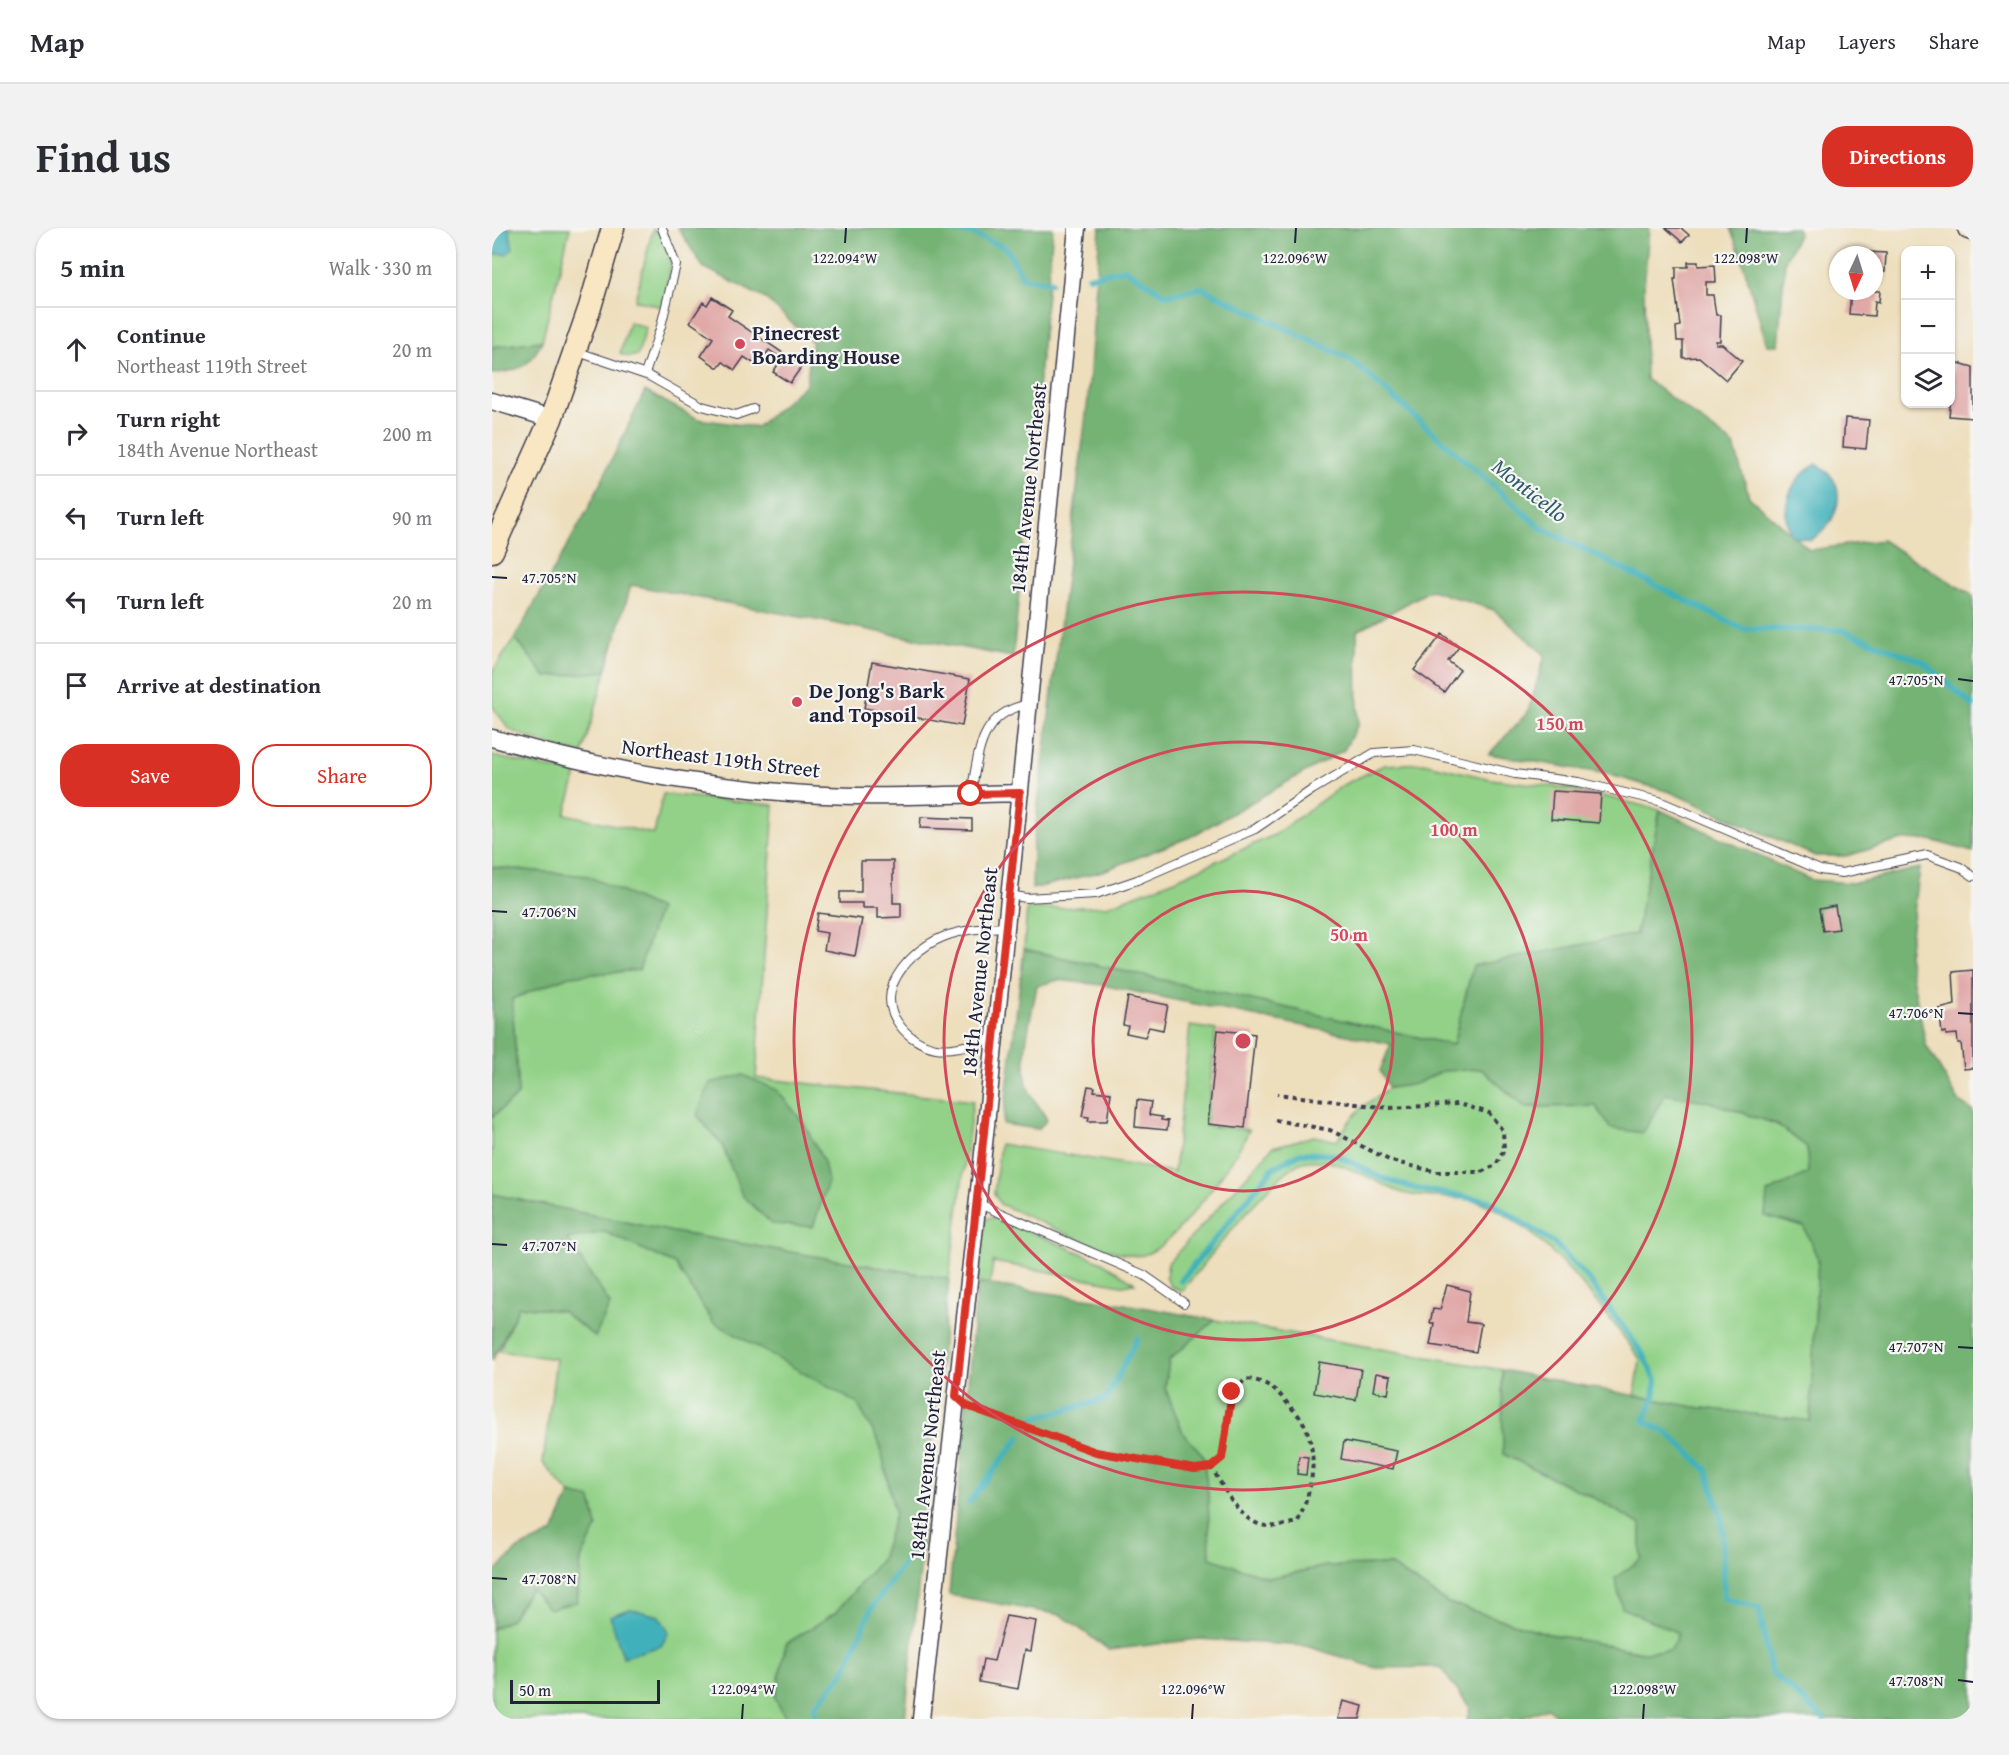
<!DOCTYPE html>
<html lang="en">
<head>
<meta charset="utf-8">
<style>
	body { margin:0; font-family:"Gentium Book Plus",serif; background:#f2f2f3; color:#2b2b33 }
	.controls { position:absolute; right:18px; top:18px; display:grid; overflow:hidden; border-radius:12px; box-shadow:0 2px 4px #0004 }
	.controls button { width:54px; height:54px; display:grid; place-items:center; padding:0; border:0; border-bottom:2px solid #e1e1e2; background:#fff; color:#2b2b33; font:30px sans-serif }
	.compass { position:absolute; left:1337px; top:18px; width:54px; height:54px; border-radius:50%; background:#fff; box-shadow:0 2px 4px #0004; rotate:184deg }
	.scale { position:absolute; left:18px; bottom:15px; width:150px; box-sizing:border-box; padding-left:6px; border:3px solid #22223b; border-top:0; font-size:16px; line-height:21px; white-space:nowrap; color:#22223b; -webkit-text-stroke:4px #f6f6f2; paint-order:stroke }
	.stop { position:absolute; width:18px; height:18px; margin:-14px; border:4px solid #d93025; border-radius:50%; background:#fff }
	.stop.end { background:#d93025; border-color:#fff; box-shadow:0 2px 6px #0008 }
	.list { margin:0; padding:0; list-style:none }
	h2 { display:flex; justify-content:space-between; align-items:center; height:78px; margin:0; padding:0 24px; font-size:26px }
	h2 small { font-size:20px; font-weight:400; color:#7c7c81 }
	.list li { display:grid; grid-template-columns:39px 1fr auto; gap:18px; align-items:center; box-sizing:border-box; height:84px; padding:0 24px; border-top:2px solid #e1e1e2 }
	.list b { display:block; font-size:22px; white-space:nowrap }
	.list p { margin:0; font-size:20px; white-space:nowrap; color:#7c7c81 }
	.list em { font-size:20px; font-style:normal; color:#7c7c81 }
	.actions { display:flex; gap:12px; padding:18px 24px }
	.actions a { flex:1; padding:14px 0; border:2px solid #d93025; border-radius:24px; text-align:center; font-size:21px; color:#d93025 }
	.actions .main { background:#d93025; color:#fff }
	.icon { flex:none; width:33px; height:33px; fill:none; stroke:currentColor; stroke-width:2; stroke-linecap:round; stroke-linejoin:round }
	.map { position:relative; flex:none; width:1481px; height:1491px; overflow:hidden; border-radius:24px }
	header { display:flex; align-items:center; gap:36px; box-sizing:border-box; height:84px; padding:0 30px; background:#fff; border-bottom:2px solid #e1e1e2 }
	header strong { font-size:28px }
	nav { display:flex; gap:33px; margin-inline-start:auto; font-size:21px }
	.intro { display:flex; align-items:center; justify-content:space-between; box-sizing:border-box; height:144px; padding:0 36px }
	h1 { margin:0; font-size:42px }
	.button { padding:15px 27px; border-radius:24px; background:#d93025; color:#fff; font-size:21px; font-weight:700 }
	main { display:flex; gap:36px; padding:0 36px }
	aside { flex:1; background:#fff; border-radius:24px; box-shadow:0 2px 4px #0004 }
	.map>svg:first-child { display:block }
	.green { fill:#92d187; stroke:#5a7a61; stroke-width:1.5 }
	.forest { fill:#75b374; stroke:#4c6a58; stroke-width:1.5 }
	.water { fill:#41b1ba; stroke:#326a7a; stroke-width:1.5 }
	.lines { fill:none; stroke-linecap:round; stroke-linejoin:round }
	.stream { stroke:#41b1ba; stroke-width:6 }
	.building { fill:#e0a9a8 }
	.lane-casing { stroke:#403e4e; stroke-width:10 }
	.street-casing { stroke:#403e4e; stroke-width:19 }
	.secondary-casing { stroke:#403e4e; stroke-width:25 }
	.path { stroke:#403e4e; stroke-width:4; stroke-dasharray:4.5 4.5; stroke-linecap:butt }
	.lane { stroke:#fff; stroke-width:8 }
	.street { stroke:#fff; stroke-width:16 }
	.secondary { stroke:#f9e7c3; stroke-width:22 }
	.route { stroke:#d93025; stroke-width:8 }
	.ticks { fill:none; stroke:#22223b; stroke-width:2 }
	.ring { fill:none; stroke:#d1495b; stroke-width:3 }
	.poi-dot { fill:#d1495b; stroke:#f6f6f2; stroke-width:2 }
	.labels { text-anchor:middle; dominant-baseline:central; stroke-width:4.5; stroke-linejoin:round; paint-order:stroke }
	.poi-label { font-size:21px; font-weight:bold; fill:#22223b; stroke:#f6f6f2; text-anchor:start }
	.street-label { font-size:21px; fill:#22223b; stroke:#f6f6f2 }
	.water-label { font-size:22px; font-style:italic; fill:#2e5b6e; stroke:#f6f6f2 }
	.ticks-label { font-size:15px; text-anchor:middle; fill:#22223b; stroke:#f6f6f2; stroke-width:4.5; stroke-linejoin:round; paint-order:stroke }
	.centre { fill:#d1495b; stroke:#f6f6f2; stroke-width:3 }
	.ring-label { font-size:18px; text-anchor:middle; font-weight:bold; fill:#d1495b; stroke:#f6f6f2; stroke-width:4.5; stroke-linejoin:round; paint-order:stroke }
</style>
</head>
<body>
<header>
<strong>Map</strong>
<nav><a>Map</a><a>Layers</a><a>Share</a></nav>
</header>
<div class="intro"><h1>Find us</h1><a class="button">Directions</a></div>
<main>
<aside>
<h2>5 min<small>Walk · 330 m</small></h2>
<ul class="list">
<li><svg class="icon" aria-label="ahead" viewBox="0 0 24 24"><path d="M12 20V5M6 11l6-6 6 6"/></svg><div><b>Continue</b><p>Northeast 119th Street</p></div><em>20 m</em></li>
<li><svg class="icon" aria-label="right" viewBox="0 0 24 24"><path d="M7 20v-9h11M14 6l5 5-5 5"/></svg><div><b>Turn right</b><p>184th Avenue Northeast</p></div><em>200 m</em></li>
<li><svg class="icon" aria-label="left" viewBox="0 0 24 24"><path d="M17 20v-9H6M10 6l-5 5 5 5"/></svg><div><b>Turn left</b></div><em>90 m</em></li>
<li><svg class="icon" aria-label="left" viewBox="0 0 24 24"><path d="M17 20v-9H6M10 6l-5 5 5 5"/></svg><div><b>Turn left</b></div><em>20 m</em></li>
<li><svg class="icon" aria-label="arrive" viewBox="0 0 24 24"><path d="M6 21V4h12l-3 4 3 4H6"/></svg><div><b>Arrive at destination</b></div></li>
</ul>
<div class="actions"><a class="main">Save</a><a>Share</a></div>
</aside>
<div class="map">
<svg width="1481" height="1491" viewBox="0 0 1481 1491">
	<rect width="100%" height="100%" fill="#f6f6f2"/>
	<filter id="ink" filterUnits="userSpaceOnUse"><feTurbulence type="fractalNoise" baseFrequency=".0167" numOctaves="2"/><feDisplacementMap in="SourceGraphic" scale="12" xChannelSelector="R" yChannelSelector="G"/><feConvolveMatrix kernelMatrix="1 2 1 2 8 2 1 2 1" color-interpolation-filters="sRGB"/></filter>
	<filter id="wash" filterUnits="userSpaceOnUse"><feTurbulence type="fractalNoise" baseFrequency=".008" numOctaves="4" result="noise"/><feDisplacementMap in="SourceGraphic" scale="24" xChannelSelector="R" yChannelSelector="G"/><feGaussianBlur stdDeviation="1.35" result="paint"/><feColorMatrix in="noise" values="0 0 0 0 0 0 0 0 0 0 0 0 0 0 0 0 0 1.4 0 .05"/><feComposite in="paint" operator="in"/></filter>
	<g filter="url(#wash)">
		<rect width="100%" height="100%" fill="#eddebc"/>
		<path class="green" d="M0,0H78L50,113L0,119Z
			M161,1C189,17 177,54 170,79L143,72Z
			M137,94L154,100L146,127L138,129L128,126Z
			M23,410L54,449L114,443L90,526L62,519L18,502L0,478V444Z
			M0,528L85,546L73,586L162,606L171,566L282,577L264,850L481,873L457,1051L181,1004L0,966V889L26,867L20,771L77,748L147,742L96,648L0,639Z
			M931,535L999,551L1083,561L1168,582L1144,707L981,738L961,817L532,721L535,681L615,678L683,652L782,607L851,557L892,537Z
			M698,798L724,802L714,898L757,902C745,930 681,1021 651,1027C624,1033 537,988 508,976L502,965L508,916L682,944Z
			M989,841L1033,879L1104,878L1118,900L1158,893L1173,866L1215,873L1284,896L1315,919L1316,946L1276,965L1273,988L1312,999L1326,1031L1318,1193L1202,1179L1143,1167L1148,1131C1110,1079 1055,1004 995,977C972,966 931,973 905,963C876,951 844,927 811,934C784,941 711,1038 690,1063L678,1058L674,1049L676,1035L781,919L822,908L845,913L856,895L870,879L897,860L924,856L950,843Z
			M503,989L610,1034L643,1055L630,1057L501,1034L498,1057L485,1055L493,991Z
			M113,1004L183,1036L221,1094L365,1175L388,1216L403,1286L389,1332L343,1385L294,1416L283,1469L294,1491H0V1401L19,1391L38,1361L85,1374L89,1331L105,1299L99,1271L78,1266L51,1235L64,1131L7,1123L27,1078L70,1083L103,1109L118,1076L74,1010Z
			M723,1092L1010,1142L1011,1226L1108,1273L1149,1297V1331L1186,1406L1179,1422L1150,1424L1057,1406L956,1375L898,1337L835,1338L777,1350L717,1330L716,1267L711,1227L691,1205L673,1160L677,1132Z"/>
		<path class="forest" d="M186,0H561L521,429L139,357L114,443L54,449L23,410L96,281L153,163L206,191L265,199L314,156L320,114L274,71L211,39Z
			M608,0H1157L1152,58L1154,151L1242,217L1257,269L1318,322L1390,312L1481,368V624L1438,612H1410L1354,628H1323L1178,564L1115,546L997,526L1036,484L1053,427L1002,382L939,362L865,403L866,496L852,522L698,609L611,643L540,661L541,619L596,171Z
			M1238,0H1305L1306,7L1293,33L1286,117H1275L1248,25Z
			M50,113C38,139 27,143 0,146V119Z
			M1168,582L1319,652L1363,655L1428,640L1416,728L1434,817L1468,875L1481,883V1491H1069L1055,1480L1028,1491H975L978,1480L948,1439L884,1440L814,1418L707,1411L617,1422L569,1387L457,1367L485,1055L621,1074L723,1092L677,1132L673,1160L691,1205L711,1227L716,1267L718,1330L777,1350L835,1338L898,1337L956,1375L1057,1406L1150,1424L1179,1422L1186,1405L1130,1380L1123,1350L1149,1331V1297L1108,1273L1011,1226L1010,1142L1202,1179L1318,1193L1326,1031L1312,999L1273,988L1275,965L1316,945L1315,919L1284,896L1215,873L1173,866L1151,905L1118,900L1104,878L1033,879L989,841L950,843L924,856L897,860L888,843L899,816L610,757L566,752L545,758C539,791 527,828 536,860C539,870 550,881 555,892L546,901L511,896L532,721L961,817L981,738L1144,706Z
			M0,639L96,648L167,681L147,742L77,748L20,771L26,867L0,889Z
			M251,847L285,862L311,894L332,934L336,954L321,999L280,996L250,967L230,917L205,887L218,855Z
			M0,966L181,1004L457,1051L413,1491H294L283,1470L294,1416L343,1385L389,1332L403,1286L388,1216L365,1175L221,1094L183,1036L113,1004L75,1011L118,1076L103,1109L70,1083L27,1078L0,1133Z
			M78,1266L99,1271L105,1299L89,1331L85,1374L57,1381L38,1361L19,1391L0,1401V1347L26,1321L61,1305Z"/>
		<path class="water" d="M0,0H17L21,21L14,26H0Z
			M1325,236C1329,240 1336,244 1339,248C1356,271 1340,300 1319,312L1300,308C1286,281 1298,250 1325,236Z
			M138,1381L167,1388L177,1404L169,1418L131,1429L118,1388Z"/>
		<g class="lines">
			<path class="stream" d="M447,0L478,5L514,20L531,50L559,54
				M597,49L633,41L674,67L710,60L859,132L1049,300L1251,401L1350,402L1431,434L1481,478
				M689,1053L781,940L809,925L845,927L887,949L924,961L997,973L1062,1015L1096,1051L1152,1128L1164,1152L1162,1170L1152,1193L1176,1205L1215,1242L1230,1293L1232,1370L1267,1380L1279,1444L1332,1491
				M543,1190L614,1171L645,1111
				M477,1274L528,1209
				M323,1491V1478L351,1446L379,1381L419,1326"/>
		</g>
		<g id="blocks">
			<path class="building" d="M1174,0H1189L1197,7L1190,14Z
				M1358,23L1394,25L1393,44H1385L1384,61L1382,27H1357Z
				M1196,34H1206V38L1223,37L1224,54H1214V67H1221L1224,87H1229L1228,113H1224V116H1230L1250,133L1234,152L1207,129L1191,130V113H1185L1184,99L1188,98L1182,51H1184V39H1196Z
				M1359,63H1388L1387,74L1383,73L1382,88L1357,86Z
				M220,69L240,82L236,88L310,138L298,155L281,144L290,131L277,122L266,138L252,129L243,142L231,134L226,140L209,128L221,110L198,94L211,74L215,77Z
				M1463,134L1481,139V190L1457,188Z
				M1353,190L1377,192L1374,221L1351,219Z
				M950,406L967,419L956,433L968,442L952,464L922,442Z
				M380,434L478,451L470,498L372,480Z
				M1061,563L1109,566L1107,595L1059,591Z
				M429,589L480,591V602L428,600Z
				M369,633H401V675H409V689L386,690V680H370V675H348V664H369Z
				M1343,678L1347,701L1331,703L1327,681Z
				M326,685L370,691L363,728L332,722L335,705L323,703Z
				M1481,742V840L1472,841L1469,815H1466L1465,806L1454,807V804L1450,805L1447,781L1463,777L1461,744Z
				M636,769L676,777L671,802L657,799L653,809L634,805L636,798L631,797Z
				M726,802L763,806L753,900L716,896Z
				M596,858L603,859L602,863L619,865L615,893H596L597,889L590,888Z
				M645,872L659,874L657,887L670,889L669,892L676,893L675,902L643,899Z
				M955,1057L978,1063L974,1094L989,1096L984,1124L938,1117L942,1095H938L941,1081L948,1082Z
				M827,1134L869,1141L864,1172L822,1165Z
				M884,1145L899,1148L896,1166L881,1163Z
				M852,1213L905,1223L901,1241L849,1231Z
				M807,1228L816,1229L814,1247L805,1246Z
				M514,1388L544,1393L539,1423L533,1422L526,1461L487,1454L491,1431L502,1433Z
				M851,1473L871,1478L868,1491H846Z"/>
		</g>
	</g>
	<g filter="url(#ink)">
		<use href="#blocks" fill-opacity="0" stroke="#403e4e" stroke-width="1.5"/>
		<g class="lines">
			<g class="lane-casing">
				<path id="lane" d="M83,123L157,148L210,178L244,187L261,181
					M153,146L169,98L184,37L170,0
					M479,566C487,524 487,485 537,476
					M518,667L534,670L604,666L645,652L763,601L820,562L882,525L922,522L1023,546L1086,554L1167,573L1328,642L1350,645L1435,627L1468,639L1481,648
					M503,810C485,814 463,823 444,820C416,815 389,785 401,756C410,735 431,717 451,709C471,701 493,700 515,699
					M485,975L652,1047L692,1075"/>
			</g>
			<g class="street-casing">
				<path id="street" d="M0,173L59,191
					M0,510C91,536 183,554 277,563C360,572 445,567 528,565
					M429,1491L493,907L585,0"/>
			</g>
			<g class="secondary-casing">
				<path id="secondary" d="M1477,0L1481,1
					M0,323L59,191L98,79L121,0"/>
			</g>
			<path class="path" d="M783,892L838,902L899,933L945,944H989L1004,937L1012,922L1011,903L997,885L967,876L897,880L785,866
				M479,1180L604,1224L703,1241L719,1239L731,1230L740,1164L754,1151C774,1153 783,1160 796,1176C801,1182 810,1190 813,1198C827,1229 820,1263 806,1293C755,1312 743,1277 719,1239"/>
			<use href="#lane" class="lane"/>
			<use href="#street" class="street"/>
			<use href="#secondary" class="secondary"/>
		</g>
	</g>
	<g class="lines" filter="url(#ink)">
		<path class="route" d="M479,566L528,565L464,1168L475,1178L604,1224L703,1241L719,1239L730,1230L740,1164"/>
	</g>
	<path class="ticks" d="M353,15L354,0M803,15L804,0M1254,15L1255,0M0,349L15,350M1466,451L1481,453M0,683L15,684M1466,785L1481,786M0,1016L15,1017M1466,1119L1481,1120M0,1350L15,1351M1466,1452L1481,1454M250,1491L251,1476M700,1491L701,1476M1151,1491L1152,1476"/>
	<g class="ring">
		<circle cx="751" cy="813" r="150"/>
		<circle cx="751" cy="813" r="299"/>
		<circle cx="751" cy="813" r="449"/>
	</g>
	<g class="poi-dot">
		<circle cx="248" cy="116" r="6"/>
		<circle cx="305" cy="474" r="6"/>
	</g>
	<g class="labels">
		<g class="poi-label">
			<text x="260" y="104">Pinecrest<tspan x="260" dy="24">Boarding House</tspan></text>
			<text x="317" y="462">De Jong's Bark<tspan x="317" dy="24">and Topsoil</tspan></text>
		</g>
		<g class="street-label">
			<text transform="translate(536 260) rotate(-84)">184th Avenue Northeast</text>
			<text transform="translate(229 530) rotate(7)">Northeast 119th Street</text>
			<text transform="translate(487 744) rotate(-84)">184th Avenue Northeast</text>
			<text transform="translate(435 1227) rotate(-84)">184th Avenue Northeast</text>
		</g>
		<g class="water-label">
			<text transform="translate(1038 262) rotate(38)">Monticello</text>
		</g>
	</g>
	<g class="ticks-label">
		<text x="353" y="35">122.094°W</text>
		<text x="803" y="35">122.096°W</text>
		<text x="1254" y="35">122.098°W</text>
		<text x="57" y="355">47.705°N</text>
		<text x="1424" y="457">47.705°N</text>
		<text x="57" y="689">47.706°N</text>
		<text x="1424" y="790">47.706°N</text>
		<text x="57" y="1023">47.707°N</text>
		<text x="1424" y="1124">47.707°N</text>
		<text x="57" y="1356">47.708°N</text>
		<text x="1424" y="1458">47.708°N</text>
		<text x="251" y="1466">122.094°W</text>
		<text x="701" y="1466">122.096°W</text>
		<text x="1152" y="1466">122.098°W</text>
	</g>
	<circle cx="751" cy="813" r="9" class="centre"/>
	<g class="ring-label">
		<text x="1068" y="502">150 m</text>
		<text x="962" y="608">100 m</text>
		<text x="857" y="713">50 m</text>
	</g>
</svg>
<div class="controls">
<button>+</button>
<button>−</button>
<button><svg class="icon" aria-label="layers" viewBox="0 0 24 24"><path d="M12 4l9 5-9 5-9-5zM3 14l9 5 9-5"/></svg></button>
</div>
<svg class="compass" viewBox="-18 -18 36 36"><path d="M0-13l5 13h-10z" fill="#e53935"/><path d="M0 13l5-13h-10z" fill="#7c7c81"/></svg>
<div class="scale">50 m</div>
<div class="stop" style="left:479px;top:566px"></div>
<div class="stop end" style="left:740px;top:1164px"></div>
</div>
</main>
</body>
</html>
